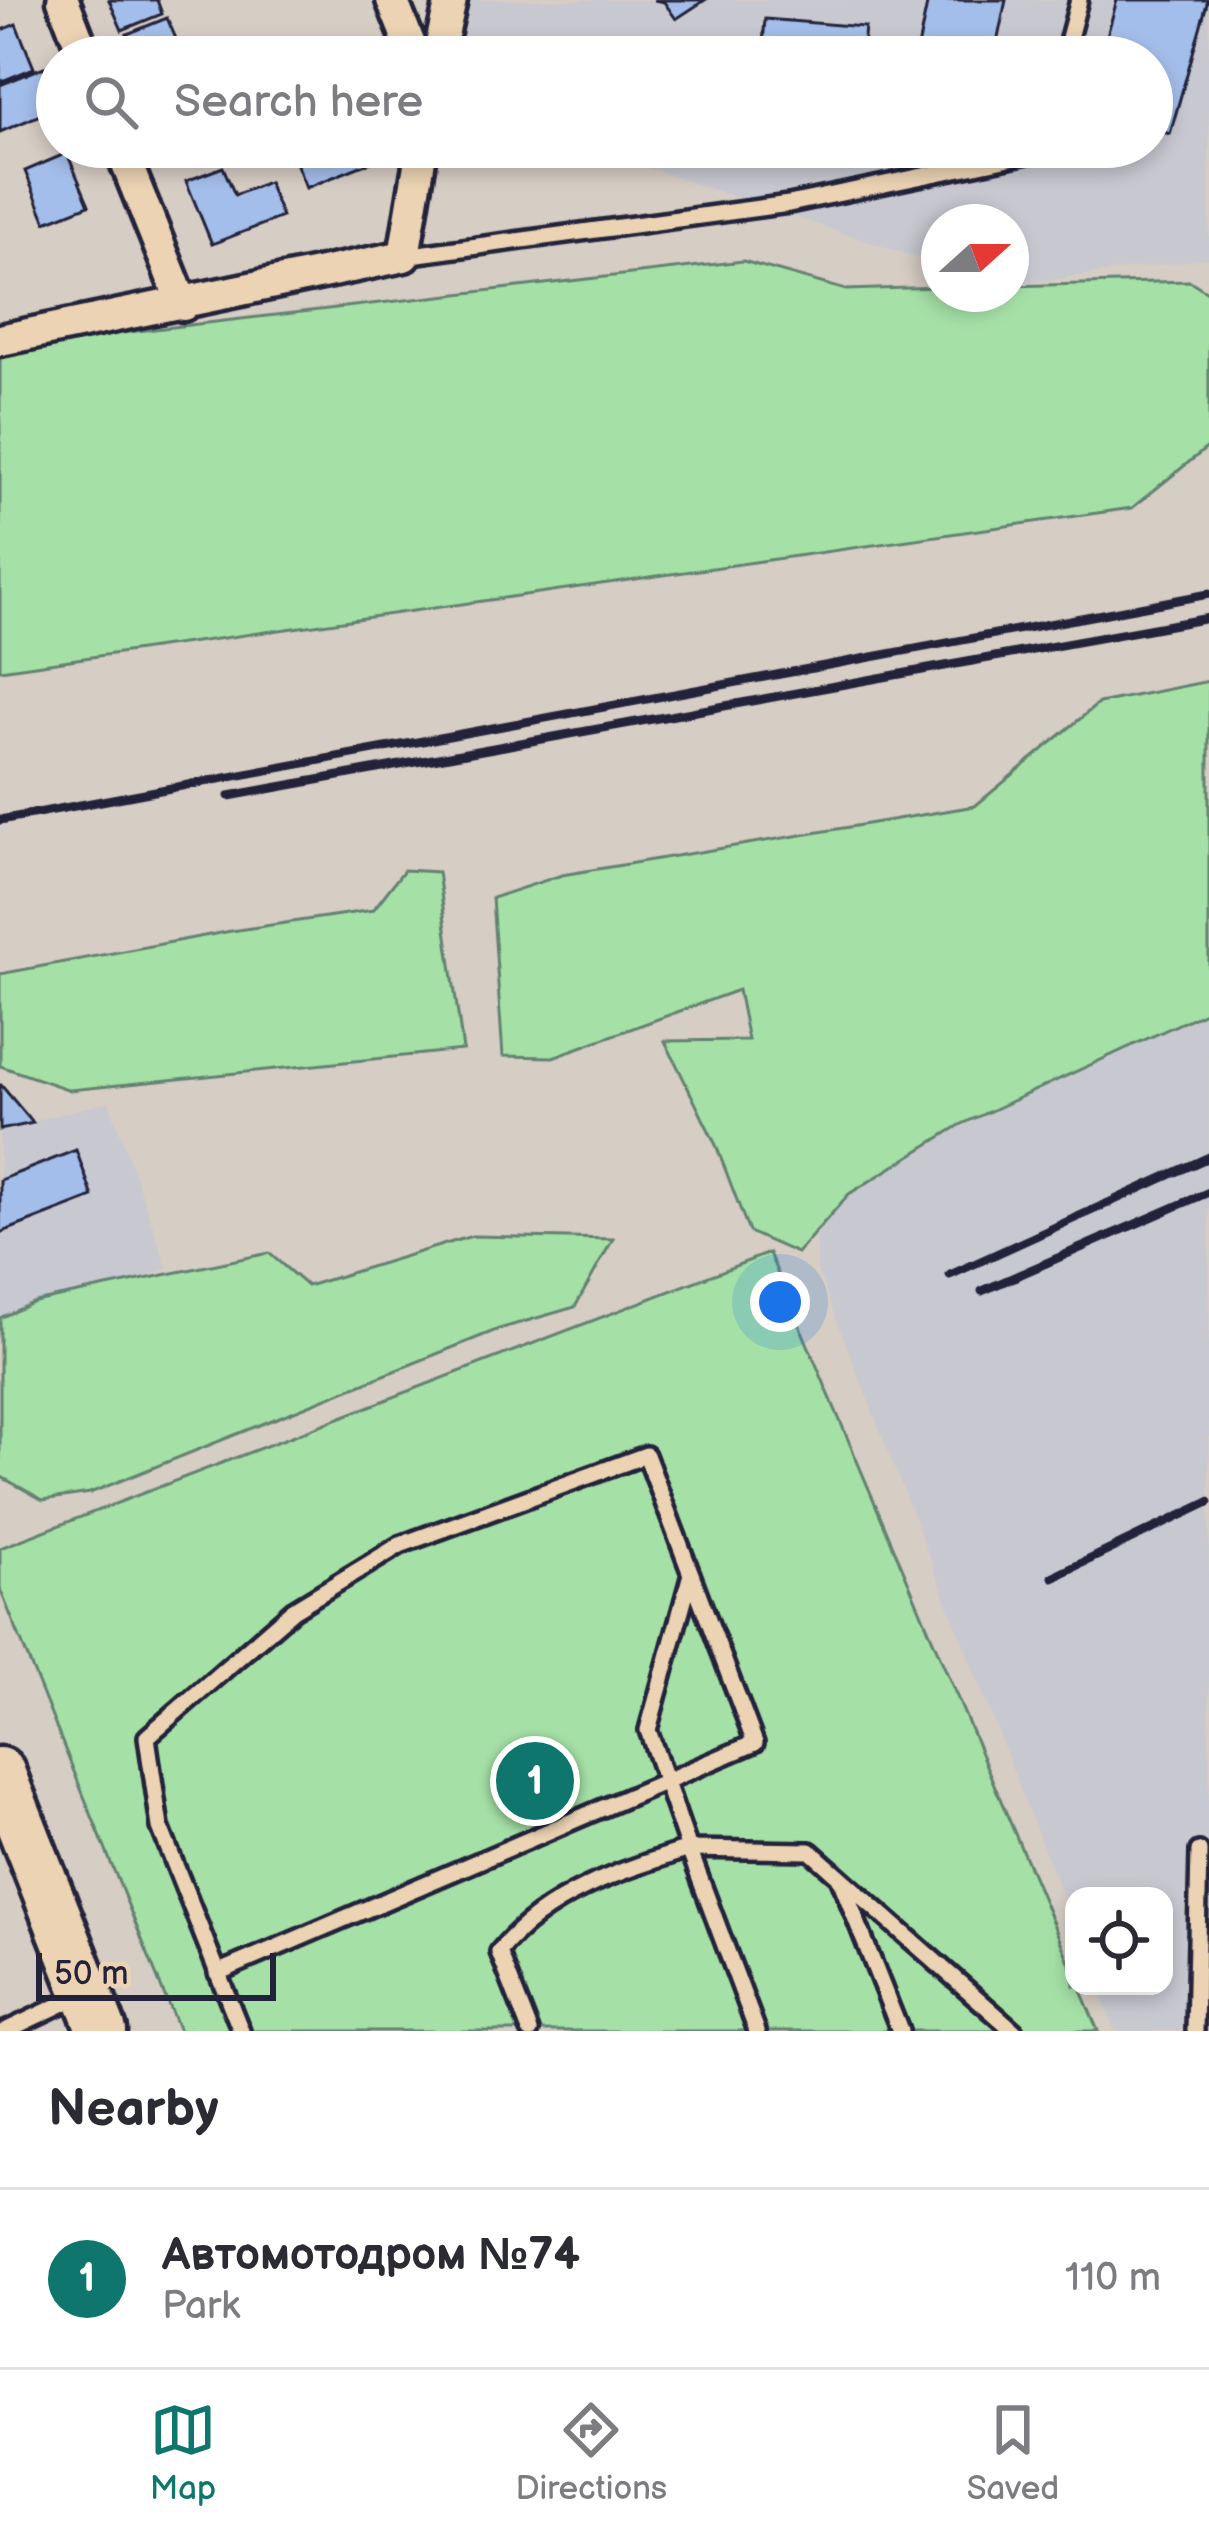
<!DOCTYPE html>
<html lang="en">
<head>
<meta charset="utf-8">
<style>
	body { margin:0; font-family:"Balsamiq Sans",sans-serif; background:#f2f2f3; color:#2b2b33 }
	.controls { position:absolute; right:36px; bottom:36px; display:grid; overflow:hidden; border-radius:24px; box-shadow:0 6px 18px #0003 }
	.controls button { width:108px; height:108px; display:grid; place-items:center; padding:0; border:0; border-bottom:3px solid #e1e1e2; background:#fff; color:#2b2b33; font:60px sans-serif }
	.compass { position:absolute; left:921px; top:204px; width:108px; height:108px; border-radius:50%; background:#fff; box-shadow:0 6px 18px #0003; rotate:69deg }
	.scale { position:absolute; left:36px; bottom:30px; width:240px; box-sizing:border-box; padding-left:12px; border:6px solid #22223b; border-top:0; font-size:33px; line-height:42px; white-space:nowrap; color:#22223b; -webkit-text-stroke:9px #ebd3b3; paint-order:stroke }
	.you { position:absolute; left:780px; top:1302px; width:42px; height:42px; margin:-30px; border:9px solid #fff; border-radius:50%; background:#1a73e8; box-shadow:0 0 0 18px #1a73e833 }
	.badge { display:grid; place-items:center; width:78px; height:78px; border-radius:50%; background:#0f766e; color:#fff; font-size:39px; font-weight:700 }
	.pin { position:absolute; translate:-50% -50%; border:6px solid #fff; box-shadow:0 3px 12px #0006 }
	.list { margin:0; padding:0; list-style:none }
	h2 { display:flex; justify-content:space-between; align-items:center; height:156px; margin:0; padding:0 48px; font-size:51px }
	h2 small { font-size:39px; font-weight:400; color:#7c7c81 }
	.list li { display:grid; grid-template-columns:78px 1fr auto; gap:36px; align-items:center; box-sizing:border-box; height:180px; padding:0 48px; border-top:3px solid #e1e1e2 }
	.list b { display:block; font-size:45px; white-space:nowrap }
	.list p { margin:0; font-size:39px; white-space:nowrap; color:#7c7c81 }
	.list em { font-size:39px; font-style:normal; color:#7c7c81 }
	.icon { flex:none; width:66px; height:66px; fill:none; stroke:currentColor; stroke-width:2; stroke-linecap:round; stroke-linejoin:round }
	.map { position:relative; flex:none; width:1209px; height:2031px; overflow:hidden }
	.search { position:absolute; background:#fff; box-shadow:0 6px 18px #0003; left:36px; right:36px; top:36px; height:132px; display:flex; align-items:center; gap:30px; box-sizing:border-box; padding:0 42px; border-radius:66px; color:#7c7c81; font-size:45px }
	.sheet { height:336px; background:#fff }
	nav { display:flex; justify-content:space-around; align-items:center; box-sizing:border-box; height:168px; border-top:3px solid #e1e1e2; background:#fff; font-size:33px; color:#7c7c81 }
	nav a { display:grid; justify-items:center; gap:6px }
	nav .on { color:#0f766e }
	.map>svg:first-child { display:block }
	.built { fill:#c7c8d0 }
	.green { fill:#a5e1a7; stroke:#648271; stroke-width:3 }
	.building { fill:#a4beeb; stroke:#22223b; stroke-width:3 }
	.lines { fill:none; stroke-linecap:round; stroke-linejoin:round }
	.lane-casing { stroke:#22223b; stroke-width:24 }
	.street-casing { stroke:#22223b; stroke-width:39 }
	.primary-casing { stroke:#22223b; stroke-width:57 }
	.lane { stroke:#ebd3b3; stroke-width:15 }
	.street { stroke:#ebd3b3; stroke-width:30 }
	.primary { stroke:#ebd3b3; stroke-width:48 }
	.rail { stroke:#22223b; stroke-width:9 }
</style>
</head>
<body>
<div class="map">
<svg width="1209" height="2031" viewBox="0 0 1209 2031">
	<rect width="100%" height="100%" fill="#d6cdc4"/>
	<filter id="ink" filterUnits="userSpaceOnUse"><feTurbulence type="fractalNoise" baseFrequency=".00833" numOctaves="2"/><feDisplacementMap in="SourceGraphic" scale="24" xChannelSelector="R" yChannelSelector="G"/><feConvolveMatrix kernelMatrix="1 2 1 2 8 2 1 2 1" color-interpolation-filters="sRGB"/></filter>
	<g filter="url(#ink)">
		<path class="built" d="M467,0H1209V258L1011,285V222H939V265L586,147H1152V57H454Z
			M1209,955V2031H1115L1097,1986H1164V1896H1074V1926L817,1269V1205Z
			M109,1102L167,1268L86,1302L0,1373V1130Z"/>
		<path class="green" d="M743,261L846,290L939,287V294H1011V286L1190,281L1209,293V446L1132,508L0,670V347Z
			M1209,681V1010L960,1125L849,1194L797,1253L749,1232L716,1145L665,1041L748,1040L738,990L553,1057L503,1056L492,898L562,875L975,806L1099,703Z
			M404,870L438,872L463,1050L70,1090L0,1066V974L231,931L373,910Z
			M472,1236L613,1239L575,1307L499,1329L90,1493L43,1500L0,1476V1318L35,1302L269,1253L307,1286Z
			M769,1253L1074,1973V1986H1079L1098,2031H179L0,1589V1548Z"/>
		<path class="building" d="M109,0H157L162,14L122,30Z
			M654,0H705L676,19L664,2Z
			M928,0H1006L994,57H916Z
			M1117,0H1208L1170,134L1152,129V57H1101Z
			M167,18L180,48L158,57H136L127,34Z
			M765,19L865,27L862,57H762Z
			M16,24L34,68L0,82V31Z
			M44,67L57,98V108L0,132V85Z
			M290,147H394L396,152L306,188Z
			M67,153L89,205L46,222L25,171Z
			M223,167L235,195L268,182L282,217L212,244L186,181Z
			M0,1085H1L33,1123L0,1130Z
			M76,1150L93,1197L0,1233V1180Z"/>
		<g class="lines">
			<g class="lane-casing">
				<path id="lane" d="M1064,57L1079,0
					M404,256L789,204L1038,152L1039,147
					M840,1879L900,2031
					M217,1973L755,1743L691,1574
					M5,2031L79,1996
					M241,2031L160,1827L147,1737L293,1610L400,1545L646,1455L691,1574L648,1730L689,1849L810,1851L1014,2031
					M530,2031L499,1952C544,1895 622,1870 689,1849L757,2031
					M1195,2031L1199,1851"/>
			</g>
			<g class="street-casing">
				<path id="street" d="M63,0L85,57
					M392,0L415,57
					M438,57L451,0
					M120,147L183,305
					M0,340L404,256L422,147"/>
			</g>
			<g class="primary-casing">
				<path id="primary" d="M0,1772L102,2031"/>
			</g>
			<use href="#lane" class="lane"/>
			<use href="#street" class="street"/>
			<use href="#primary" class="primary"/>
			<path class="rail" d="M229,796L1209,618
				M0,820L1209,594
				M950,1275L1209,1157
				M982,1291L1209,1192
				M1053,1577L1209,1502"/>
		</g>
	</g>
</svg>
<div class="controls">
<button><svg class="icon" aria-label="locate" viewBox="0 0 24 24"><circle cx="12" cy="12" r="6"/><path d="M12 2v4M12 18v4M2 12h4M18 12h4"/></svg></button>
</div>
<svg class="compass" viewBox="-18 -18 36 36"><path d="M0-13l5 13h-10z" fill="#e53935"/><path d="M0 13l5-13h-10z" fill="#7c7c81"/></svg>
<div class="scale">50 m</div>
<div class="you"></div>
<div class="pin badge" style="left:535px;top:1781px">1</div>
<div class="search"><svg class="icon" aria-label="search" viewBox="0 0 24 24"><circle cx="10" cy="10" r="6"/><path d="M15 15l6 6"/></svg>Search here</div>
</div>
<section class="sheet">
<h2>Nearby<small></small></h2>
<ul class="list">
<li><span class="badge">1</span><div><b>Автомотодром №74</b><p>Park</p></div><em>110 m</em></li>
</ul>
</section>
<nav>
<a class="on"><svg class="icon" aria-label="map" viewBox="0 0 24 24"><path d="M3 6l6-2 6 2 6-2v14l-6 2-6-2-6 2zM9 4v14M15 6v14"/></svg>Map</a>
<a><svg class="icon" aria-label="directions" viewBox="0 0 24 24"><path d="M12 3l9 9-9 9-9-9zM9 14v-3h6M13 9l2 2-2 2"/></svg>Directions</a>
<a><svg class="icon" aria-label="saved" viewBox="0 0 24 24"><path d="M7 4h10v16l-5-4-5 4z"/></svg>Saved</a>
</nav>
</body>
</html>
